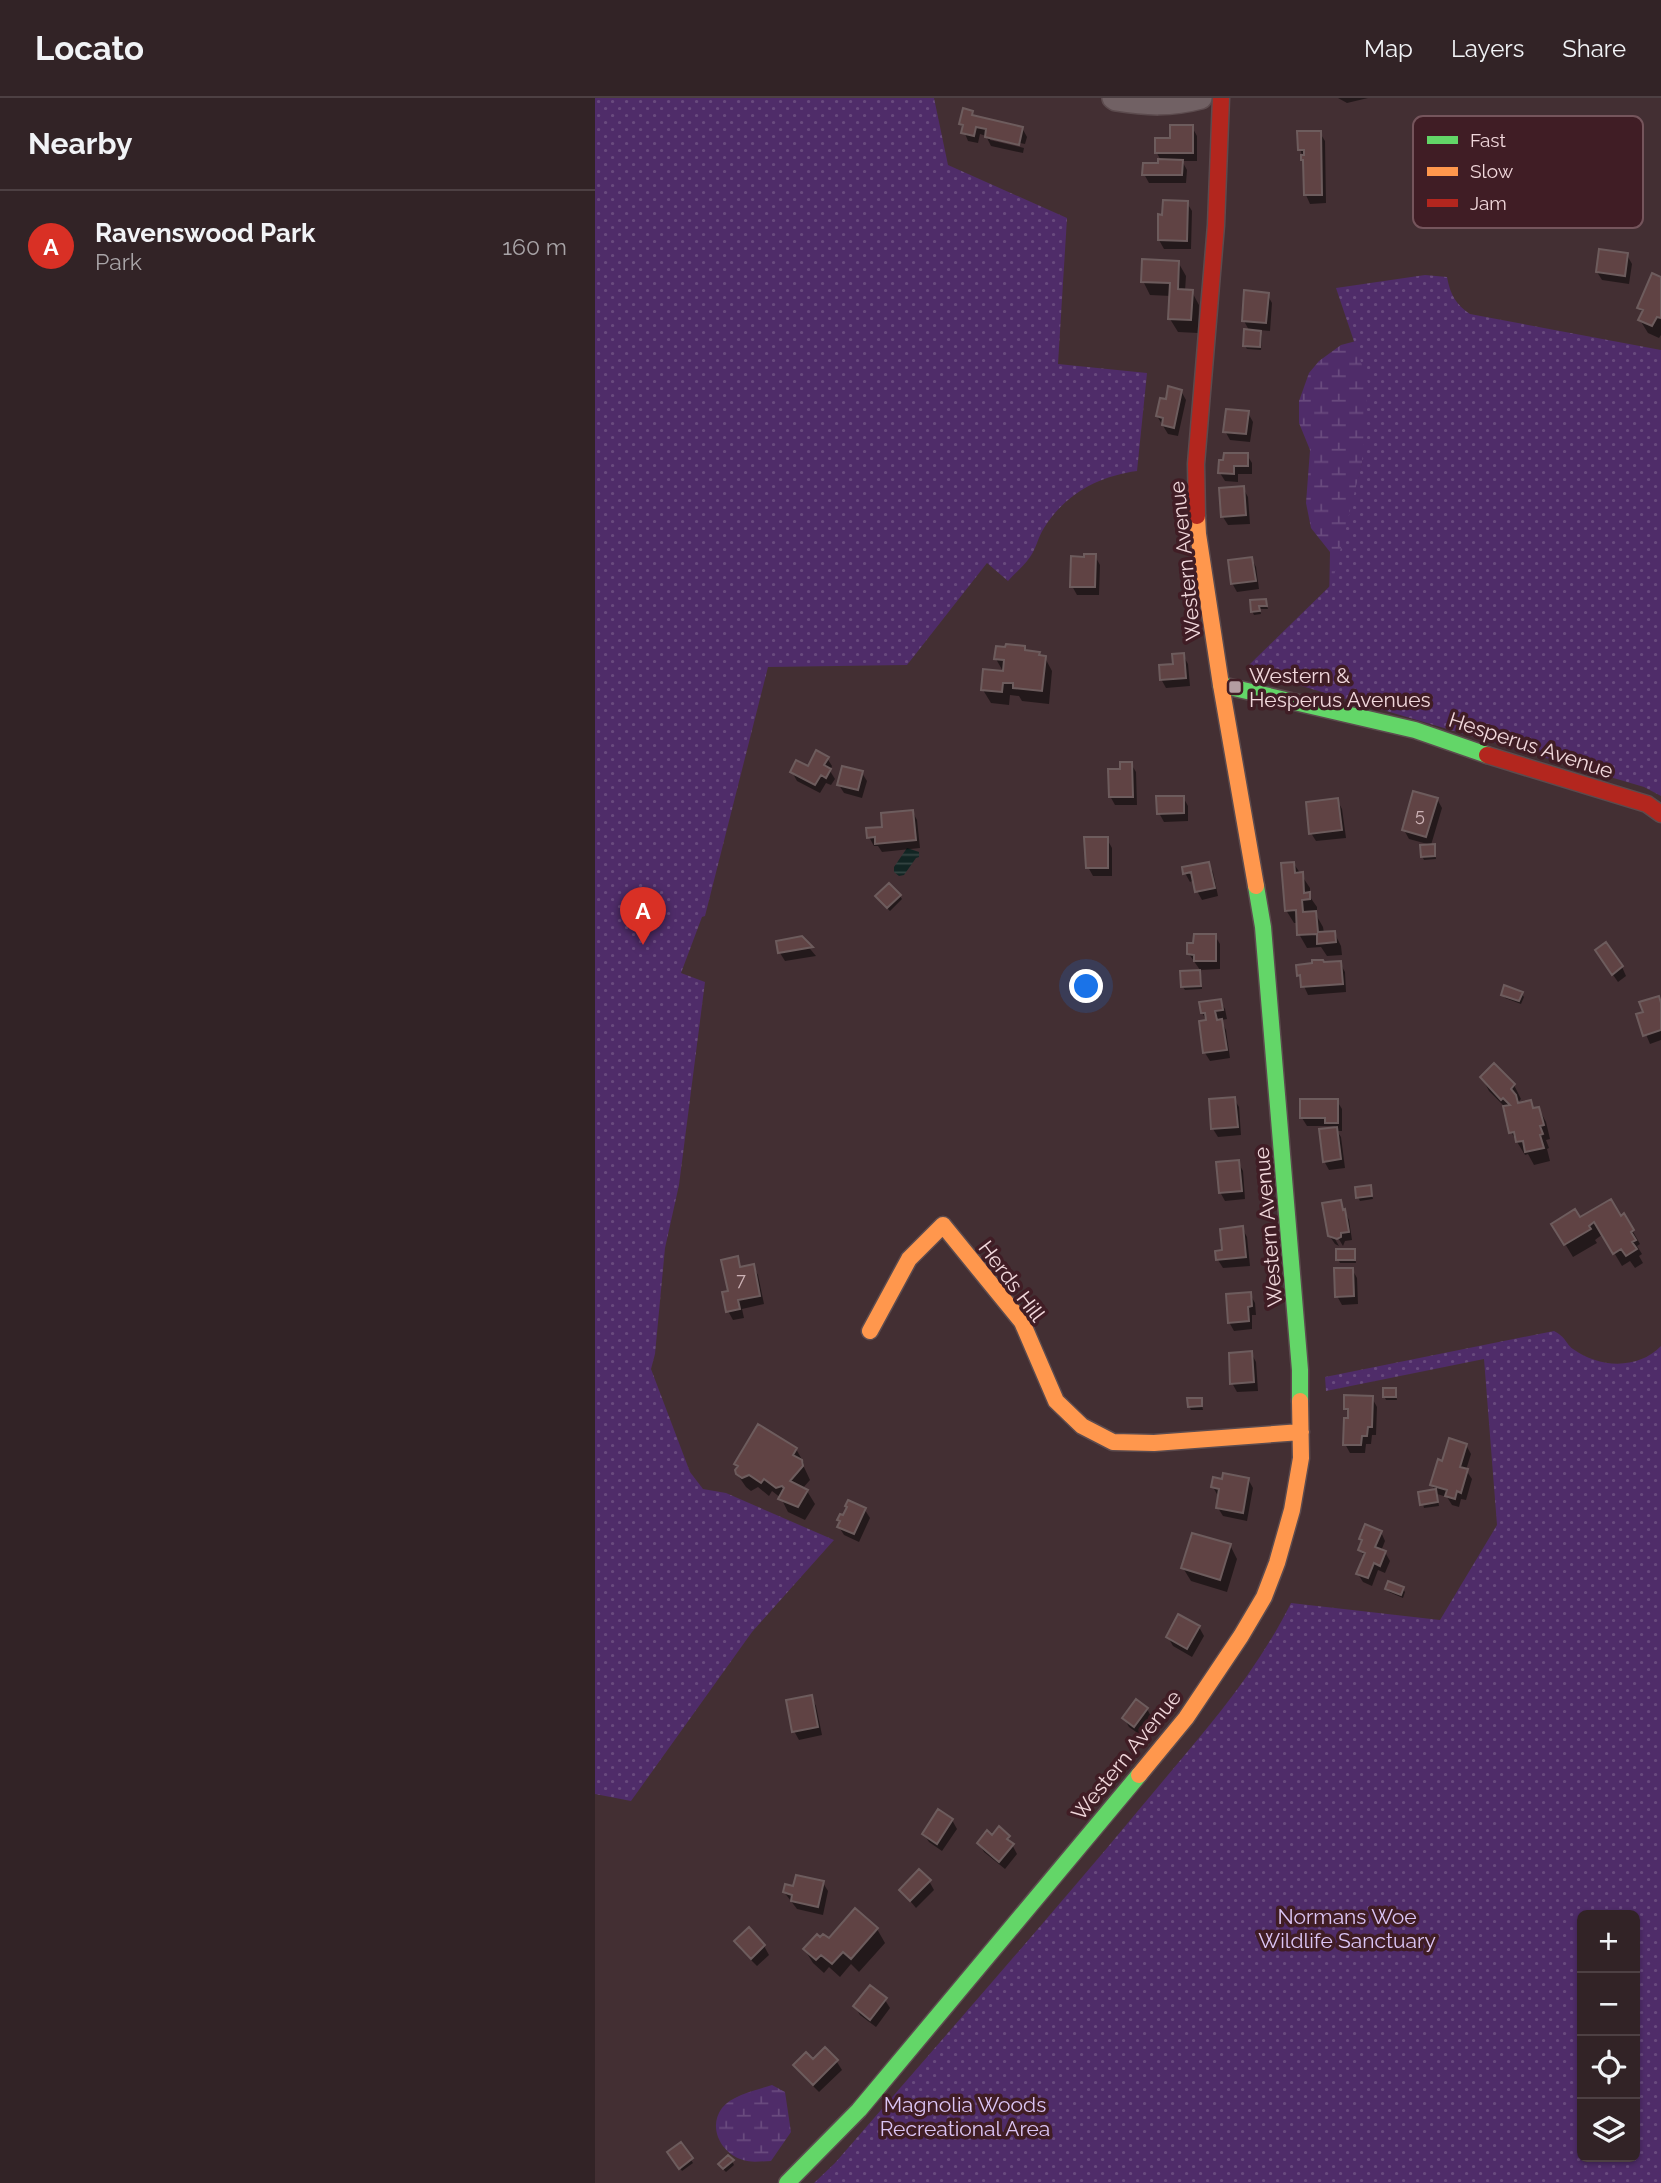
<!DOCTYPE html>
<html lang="en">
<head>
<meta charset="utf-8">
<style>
	body { margin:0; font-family:Raleway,sans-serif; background:#3a2b2e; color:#f1f3f6 }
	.controls { position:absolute; right:21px; bottom:21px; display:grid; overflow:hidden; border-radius:10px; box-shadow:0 2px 5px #0004 }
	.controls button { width:63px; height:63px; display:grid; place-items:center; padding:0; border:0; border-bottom:2px solid #4d4043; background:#322326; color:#f1f3f6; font:35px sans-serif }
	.you { position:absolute; left:492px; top:889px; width:24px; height:24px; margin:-18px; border:5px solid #fff; border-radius:50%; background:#1a73e8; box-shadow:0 0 0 10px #1a73e833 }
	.badge { display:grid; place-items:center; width:46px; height:46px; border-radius:50%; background:#d93025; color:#fff; font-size:23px; font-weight:700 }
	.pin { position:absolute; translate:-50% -58px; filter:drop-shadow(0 2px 4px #0008) }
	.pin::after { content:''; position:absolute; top:37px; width:24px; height:21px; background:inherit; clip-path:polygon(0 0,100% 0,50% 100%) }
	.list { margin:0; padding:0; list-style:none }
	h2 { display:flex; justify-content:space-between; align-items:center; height:91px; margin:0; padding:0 28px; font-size:30px }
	h2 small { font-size:23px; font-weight:400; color:#a8a4a7 }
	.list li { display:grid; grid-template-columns:46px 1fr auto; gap:21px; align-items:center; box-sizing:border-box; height:112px; padding:0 28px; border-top:2px solid #4d4043 }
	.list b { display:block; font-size:26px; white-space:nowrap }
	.list p { margin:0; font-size:23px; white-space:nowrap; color:#a8a4a7 }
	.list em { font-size:23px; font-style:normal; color:#a8a4a7 }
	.icon { flex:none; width:38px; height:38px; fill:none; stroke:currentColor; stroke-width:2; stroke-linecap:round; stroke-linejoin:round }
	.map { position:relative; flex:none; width:1066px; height:2085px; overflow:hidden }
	header { display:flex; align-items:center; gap:42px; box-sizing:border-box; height:98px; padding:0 35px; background:#322326; border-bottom:2px solid #4d4043 }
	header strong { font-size:33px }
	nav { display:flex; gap:38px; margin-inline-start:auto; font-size:24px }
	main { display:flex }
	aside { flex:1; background:#322326 }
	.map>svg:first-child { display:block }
	.wetland { fill:url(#wetland-marsh) }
	.park { fill:url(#park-dots); fill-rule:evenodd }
	.water { fill:url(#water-rules) }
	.shadow { fill:#0007 }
	.building { fill:#604344; stroke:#6d5c5d; stroke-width:2 }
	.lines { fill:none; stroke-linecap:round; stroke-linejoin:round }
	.street-casing { stroke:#5c4b4e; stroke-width:24 }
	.fast-casing { stroke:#5c4b4e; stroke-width:19 }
	.slow-casing { stroke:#5c4b4e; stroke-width:19 }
	.jam-casing { stroke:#5c4b4e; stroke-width:19 }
	.street { stroke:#716164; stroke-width:21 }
	.fast { stroke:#63d668; stroke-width:16 }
	.slow { stroke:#ff974d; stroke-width:16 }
	.jam { stroke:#b3261e; stroke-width:16 }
	.poi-dot { fill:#b49da1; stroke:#401d25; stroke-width:2.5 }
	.labels { text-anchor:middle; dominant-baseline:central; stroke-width:7; stroke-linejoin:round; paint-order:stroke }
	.number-label { font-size:18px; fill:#cdb3b6 }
	.street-label { font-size:21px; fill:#f1d8dc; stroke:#401d25 }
	.poi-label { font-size:21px; fill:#f1d8dc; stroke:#401d25; text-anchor:start }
	.park-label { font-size:21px; fill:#dbc5f5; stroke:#401d25 }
	.key { fill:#401d25; stroke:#75555c; stroke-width:2 }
	.key-label { font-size:19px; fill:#f1d8dc }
</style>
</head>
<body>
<header>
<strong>Locato</strong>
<nav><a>Map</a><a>Layers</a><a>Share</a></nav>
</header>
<main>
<aside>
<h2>Nearby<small></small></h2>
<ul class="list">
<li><span class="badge">A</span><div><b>Ravenswood Park</b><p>Park</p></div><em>160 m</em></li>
</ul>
</aside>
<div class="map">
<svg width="1066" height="2085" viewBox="0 0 1066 2085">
	<defs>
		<pattern id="wetland-marsh" width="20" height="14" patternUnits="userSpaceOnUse" patternTransform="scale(1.75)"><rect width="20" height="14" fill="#4f2c69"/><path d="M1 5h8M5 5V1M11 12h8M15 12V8" fill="none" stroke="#694a7e"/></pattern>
		<pattern id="park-dots" width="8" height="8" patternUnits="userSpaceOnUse" patternTransform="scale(1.75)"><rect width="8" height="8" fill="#4f2c69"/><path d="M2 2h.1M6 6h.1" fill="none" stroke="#694a7e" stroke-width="1.8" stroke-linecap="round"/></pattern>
		<pattern id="water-rules" width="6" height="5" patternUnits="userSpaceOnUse" patternTransform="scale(1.75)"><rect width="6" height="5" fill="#122523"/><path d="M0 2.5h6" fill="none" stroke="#354442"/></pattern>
	</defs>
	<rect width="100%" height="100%" fill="#432f33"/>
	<path class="wetland" d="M761,243L795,245L734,507L735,454L716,430L711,405L715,352L704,325V303L714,275L724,263L746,247Z
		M177,1987L190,1994L196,2034L176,2063C167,2063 157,2065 148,2062C127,2056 112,2030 127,2010C137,1997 162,1992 177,1987Z"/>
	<path class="park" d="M0,0H339L353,67L472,120L463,266L552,275L542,373C504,378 470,396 449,430C443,439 441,451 435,459C429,468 420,475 413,483L392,465L312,567L173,569L110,818L107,819L86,875L110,884L84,1087L70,1150L60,1256L56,1271L95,1374L108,1391L131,1395L239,1442L157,1534L36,1703L0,1696Z
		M830,177L852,179C855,196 861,207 875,216L1066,252V698L1049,689L683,581L665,575L654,567L737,486L767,364L773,285L741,190Z
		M959,1233C972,1240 970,1245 978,1251C1004,1270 1043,1272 1066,1248V2085H219L240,2065C341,1948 443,1833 542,1714C598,1646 656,1585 696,1505L845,1522L902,1427L889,1261L731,1293L730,1279ZM987,1817H1040V2059H987Z"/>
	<path class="water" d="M312,750L324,754V759L321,760L309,777L304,778L299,774V769Z"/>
	<path class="shadow" d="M743,0H773L752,5Z
		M377,14L380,20L427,30L432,39L430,46L395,39V42L429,50L428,55L396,48L391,38L385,36L383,45L373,43L366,26Z
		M597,29L602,38V63H587L592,72L591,85H554L549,76L565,66V61L562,55Z
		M725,35L730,43L731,105L715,106L711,97L710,66L705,51Z
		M592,105L597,113L596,151H569L564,142Z
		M1032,157L1037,166L1034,186L1007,182L1002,174Z
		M583,164L591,178L590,193L597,194L604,207L603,235L583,234L575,221L576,198L555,197L548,183Z
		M1066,181V237L1064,240L1053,235L1045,222L1048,217L1044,210Z
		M672,196L677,205L675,233L664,232L667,238L666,252L652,251L649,247L655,234L649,223Z
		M586,293L591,302L583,338L573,336L562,318L572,303Z
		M653,315L658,324L655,344L635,342L630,333Z
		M652,357L657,365V376H643V384L630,383L625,375Z
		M648,390L653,399L655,426L633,427L628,419Z
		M500,458L505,467L504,497H482L477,488L491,460Z
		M657,461L661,469L664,491L642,494L637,485Z
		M670,503L673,511H665L666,516L659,517L657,513Z
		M429,550L431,554L443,556L446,559L450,560L457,573L454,606L427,603L424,598L415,597L414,607L396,605L388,592L409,575L401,561Z
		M588,557L593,566L595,588L571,590L566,581Z
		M232,660L237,668L235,673L240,681L236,687L231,685L225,695L202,683L197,674L213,670Z
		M536,666L541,674L542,707H520L515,698L526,673Z
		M267,675L272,683L267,700L249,695L244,687Z
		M588,699L593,708V723L569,724L564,715Z
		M842,701L847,710L836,747L814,741L809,732Z
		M742,702L747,711L751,740L721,743L716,735Z
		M317,713L322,722L325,750L287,754L283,748H279L274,739Z
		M512,741L517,750V778H498L493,769Z
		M839,748L841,761L829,762L827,758Z
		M613,766L618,774L623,798L607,802L602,793L599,782L595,784L590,775Z
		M699,766L715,790V799L722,809V814L720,815L728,829L729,835L739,834L746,848L747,857L732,858L726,849L712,850L704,836L703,825H699L691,812Z
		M305,798L307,801L295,813L284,802Z
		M620,838L625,846V871L605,872L594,856L600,846Z
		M206,840L221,858L190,863L185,855Z
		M1007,861L1027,869L1031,878L1023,884Z
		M745,865L750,874L751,894L713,897L704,877L729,866Z
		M604,874L606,878L607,891L590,892L587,888Z
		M926,895L929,899L926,906L910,900L908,896Z
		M625,903L630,911L632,921L626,922L631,932L635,960L615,963L610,955L612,923L607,915Z
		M1066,906V942L1055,946L1043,917Z
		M887,979L919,987L926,1001L923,1004L924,1007L935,1004L939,1011H944L951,1024L955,1041L951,1042L954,1050L952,1051L955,1063L939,1067L933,1056L930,1057L916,1034L910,1009L894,993Z
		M639,1001L644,1009L646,1037L623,1039L618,1031Z
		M742,1003L747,1011V1033H742L746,1039L750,1070L734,1072L729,1063L740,1028H712L707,1020Z
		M643,1064L648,1073L650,1101L630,1103L625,1094Z
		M775,1089L778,1101L765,1103L763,1099Z
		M745,1104L754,1122L757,1142L750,1143L748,1148L739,1133L736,1134L744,1148L740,1146L734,1137Z
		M1029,1118L1045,1146L1042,1148L1047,1156L1044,1158L1048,1165L1040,1170L1035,1163L1027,1168L1008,1136L1000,1142L1002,1145L978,1159L958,1126Z
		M647,1130L652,1139L655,1168L628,1170L623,1162L622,1154H629Z
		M759,1152L761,1165H745L743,1161Z
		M142,1160L147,1171L158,1168L163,1177L169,1206L147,1211L149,1220L138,1222L133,1213Z
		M757,1171L762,1180L763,1206L747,1207L742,1198Z
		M655,1196L660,1205L661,1217H657V1231L639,1233L634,1224Z
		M656,1255L661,1264L663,1293L642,1294L637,1285Z
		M800,1292L802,1302H791L789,1298Z
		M777,1300L782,1309L781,1337H777L776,1346H771L770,1355H755L750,1346L754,1322V1317L751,1311Z
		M606,1302L608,1312H596L594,1308Z
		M871,1347L876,1356L871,1372L877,1381L871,1402L866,1401L864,1409L857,1407L852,1399L842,1396L844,1408L829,1410L825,1395L840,1393L837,1387L849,1365Z
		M201,1351L209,1365L208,1367L215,1382L207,1391L212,1393L220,1406L210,1422L193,1414L186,1400L177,1393L174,1398L163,1389L156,1393L151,1389L142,1376L144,1370L141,1366Z
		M653,1381L658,1390L652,1423L628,1418L623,1410V1398L618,1389Z
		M270,1412L275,1420L264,1444L249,1437L244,1429L246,1425L244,1422Z
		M786,1434L790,1443L786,1453L790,1454L795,1463L790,1475L783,1472L777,1488L768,1484L763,1476L770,1460L765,1452L768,1444L766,1441Z
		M635,1447L642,1461L632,1494L596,1483L588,1470Z
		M792,1491H808L810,1494L808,1500L794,1494Z
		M604,1529L609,1538L597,1559L578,1548L573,1539Z
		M216,1599L221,1608L227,1637L204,1642L199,1633Z
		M552,1611L557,1620L544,1636L534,1629L529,1620Z
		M357,1722L362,1731L347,1753L334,1744L329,1736Z
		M397,1739H413L422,1756L410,1771L389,1754L384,1745Z
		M334,1783L339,1792L321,1810L306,1792Z
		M228,1785L233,1793L228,1817L202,1811L189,1794Z
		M260,1812L282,1831L290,1845L264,1874L256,1866L245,1879L234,1869L229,1875L218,1865L210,1852L234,1842Z
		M153,1832L169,1848L174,1857L162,1868L146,1852L141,1843Z
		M290,1902L295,1910L281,1929L265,1917L260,1908Z
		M230,1951L242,1964L247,1972L224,1994L205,1975L200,1967L218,1963Z
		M85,2046L98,2065L87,2073L74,2054Z
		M137,2063L139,2067L131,2074L127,2070Z"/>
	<path class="building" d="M368,10L378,13L377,17L428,29L424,47L390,39L391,31L381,29L379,38L366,35L368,27L364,26Z
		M575,27H598V55H560V40H575Z
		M702,33H726L727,97H709L708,62H706V57H709V52H703Z
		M563,61L588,62L587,77H547L548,65H563Z
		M568,102L593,103L592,143L563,142V116L567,117Z
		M1004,151L1033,155L1030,178L1001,174Z
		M547,161L584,163L583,191L598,192L596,222L573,221L575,185L546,184Z
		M1057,175L1066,179V220L1062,219L1057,228L1043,222L1048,212L1042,210Z
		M649,192L674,195L671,225L647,223Z
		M649,231L666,233L665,249L648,248Z
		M573,288L587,292L579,330L567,327L568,320L561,318L565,300L571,301Z
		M631,311L654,313L651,336L628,334Z
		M629,355H653V368H639V376L623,375L624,362H628Z
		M649,388L651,417L626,419L624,390Z
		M489,456H501L500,489H475L476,458L489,459Z
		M657,459L661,483L636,486L633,462Z
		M671,501L672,508H664L665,513L656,514L655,502Z
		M411,546L430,548V552L445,554L444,557L451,558L447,593L418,590V585H408L407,594L386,592L388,571L408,573L409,562L399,561L401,548L410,549Z
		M589,555L591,580L565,582L564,567L578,566L577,556Z
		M221,652L234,659L229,667L236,671L231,680L226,677L220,687L195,674L201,662L213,668Z
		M525,664H537L538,699H514L513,671H525Z
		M247,668L268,673L263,692L242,687Z
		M818,693L843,700L831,739L807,732Z
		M561,698H589V715L562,716Z
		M743,700L747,732L714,736L711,704Z
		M318,712L321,742L280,746V739L272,740L271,730L287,729L286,715Z
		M489,739H513V770H491Z
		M840,746V758L826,759L825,747Z
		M614,764L620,790L600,794L596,774L588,776L587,769Z
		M699,764L700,775L708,774L709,795L715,794V801L707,802L708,814L721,813L723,834L740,833L741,844L722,846V836L702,837L701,812L690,813L686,765Z
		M294,785L306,797L292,810L280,798Z
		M599,836H621V863H599V857L592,856V845H598Z
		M207,838L218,849L183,855L181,843Z
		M1011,844L1028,868L1017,877L1000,852Z
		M717,862H728L729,864L746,863L748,886L706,889L705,877L702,878L701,867L717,865Z
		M605,872L606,888L586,889L585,873Z
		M909,887L928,894L924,903L906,897Z
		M1064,898L1066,905V932L1048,938L1041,916L1048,914L1044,904Z
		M626,901L628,912L620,913L622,922L627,921L632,952L608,955L604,923L611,922L610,915H606L604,904Z
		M899,965L920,986L916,991L921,997L923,1005L936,1002L938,1010L944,1009L949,1027L945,1028L948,1036L945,1037L949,1050L930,1054L928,1043L921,1044L919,1034L914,1035L908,1008L915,1007L908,1000L906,1002L885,979Z
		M640,999L643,1029L616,1031L614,1001Z
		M705,1001H743V1025H730V1020H705Z
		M742,1029L746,1061L728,1064L724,1031Z
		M644,1062L647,1093L624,1095L621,1064Z
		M776,1087L777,1098L761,1100L760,1089Z
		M1016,1101L1026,1118L1029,1115L1039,1132L1036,1134L1041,1142L1037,1144L1042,1151L1031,1158L1026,1151L1018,1156L999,1124L994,1128L996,1131L969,1147L956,1126L980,1111L985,1119Z
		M746,1102L748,1112L750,1111L754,1134L746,1135V1139L742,1141L733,1138L727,1105Z
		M648,1128L651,1159L621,1162L620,1153L627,1152L625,1131Z
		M741,1151H760V1162H741Z
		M143,1158L145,1169L159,1166L165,1198L143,1202L145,1211L131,1214L127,1194L133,1193L126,1162Z
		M739,1170H758L759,1198L740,1199Z
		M656,1194L657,1208L653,1209L654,1223L633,1225L631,1196Z
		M657,1253L659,1284L635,1286L634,1255Z
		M788,1290H801V1299H788Z
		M749,1297L778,1298L777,1329H773L772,1338H767L766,1347H748L749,1320H753V1311H749Z
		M592,1300H607V1308L593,1309Z
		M163,1326L202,1350L198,1357L207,1362L208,1368L195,1383L213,1392L203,1409L183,1401L189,1390L187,1388L181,1390L169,1381L166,1385L154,1377L147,1380L141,1376L140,1372L143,1368L139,1366Z
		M854,1340L872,1346L865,1369L873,1371L866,1395L862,1393L860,1401L850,1398L852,1392L835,1387L843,1361L847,1363Z
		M628,1375L654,1380L648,1415L621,1410L624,1391L616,1389L618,1379L627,1381Z
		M841,1391L843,1404L825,1407L823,1394Z
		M253,1402L271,1410L259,1436L242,1429L245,1423L242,1422L245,1416L248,1417L252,1409L250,1408Z
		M770,1426L787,1433L780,1449L791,1453L785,1468L779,1465L773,1480L761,1476L770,1455L763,1452L767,1442L764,1441Z
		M597,1435L636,1446L625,1482L586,1470Z
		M793,1483L809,1489L806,1497L790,1491Z
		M583,1516L605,1528L592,1551L571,1539Z
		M217,1597L223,1629L197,1634L191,1602Z
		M541,1601L553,1610L539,1629L527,1620Z
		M343,1711L358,1721L342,1746L327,1736Z
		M404,1728L415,1738L412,1741L419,1746L404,1764L382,1745L392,1732L397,1737Z
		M324,1771L336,1782L315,1803L304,1792Z
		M201,1777L229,1783L223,1809L196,1803L197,1797L188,1794L190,1786L198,1788Z
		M260,1810L283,1830L256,1861L248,1854L237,1866L226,1857L221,1862L208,1851L222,1836L225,1839L228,1836L234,1840Z
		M154,1829L170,1847L156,1861L139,1843Z
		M275,1887L292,1900L275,1922L258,1908Z
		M230,1949L243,1962L218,1987L198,1967L211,1954L218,1961Z
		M86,2044L98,2060L84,2071L72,2054Z
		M133,2057L139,2062L128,2071L123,2066Z"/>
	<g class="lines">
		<g class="street-casing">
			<path id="street" d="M518,0L521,2C552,7 576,8 606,0"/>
		</g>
		<g class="fast-casing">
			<path id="fast" d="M626,587L820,632L892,657
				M661,788L668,829L705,1272V1303
				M192,2085L264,2012L544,1677"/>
		</g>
		<g class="slow-casing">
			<path id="slow" d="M602,418L603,436L626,587L661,788
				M275,1233L314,1161L348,1127L427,1224L461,1303L487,1328L518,1344L559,1345L706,1334
				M544,1677L591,1620L646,1538L669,1499L682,1465L697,1412L706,1360L705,1303"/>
		</g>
		<g class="jam-casing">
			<path id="jam" d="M602,418L601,366L621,127L626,0
				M892,657L1052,706L1066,716"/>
		</g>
		<use href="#street" class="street"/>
		<use href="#fast" class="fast"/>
		<use href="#slow" class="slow"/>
		<use href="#jam" class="jam"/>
	</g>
	<rect class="poi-dot" x="633" y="582" width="14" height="14" rx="3.5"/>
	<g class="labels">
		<g class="number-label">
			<text x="825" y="716">5</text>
			<text x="146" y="1181">7</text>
		</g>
		<g class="street-label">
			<text transform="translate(590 463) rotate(-96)">Western Avenue</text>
			<text transform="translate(936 647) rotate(18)">Hesperus Avenue</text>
			<text transform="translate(673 1129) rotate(-95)">Western Avenue</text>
			<text transform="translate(417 1183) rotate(53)">Herds Hill</text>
			<text transform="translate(531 1657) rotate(-51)">Western Avenue</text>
		</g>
		<g class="poi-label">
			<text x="654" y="577">Western &amp;<tspan x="654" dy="24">Hesperus Avenues</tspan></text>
		</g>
		<g class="park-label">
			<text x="752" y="1818">Normans Woe<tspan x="752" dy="24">Wildlife Sanctuary</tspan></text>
			<text x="370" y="2006">Magnolia Woods<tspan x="370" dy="24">Recreational Area</tspan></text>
		</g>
	</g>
	<rect x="818" y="18" width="230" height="112" rx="10" class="key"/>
	<rect x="832" y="38" width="31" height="8" fill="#63d668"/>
	<rect x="832" y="69" width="31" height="9" fill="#ff974d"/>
	<rect x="832" y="101" width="31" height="8" fill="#b3261e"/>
	<g class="key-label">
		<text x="875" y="49">Fast</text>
		<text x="875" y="80">Slow</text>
		<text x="875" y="112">Jam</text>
	</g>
</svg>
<div class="controls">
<button>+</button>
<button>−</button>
<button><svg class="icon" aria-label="locate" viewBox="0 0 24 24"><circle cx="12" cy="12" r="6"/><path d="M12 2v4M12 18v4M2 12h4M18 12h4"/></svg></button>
<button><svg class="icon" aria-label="layers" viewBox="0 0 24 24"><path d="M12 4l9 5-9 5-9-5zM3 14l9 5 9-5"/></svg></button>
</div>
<div class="you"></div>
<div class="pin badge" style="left:48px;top:847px">A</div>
</div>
</main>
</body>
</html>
